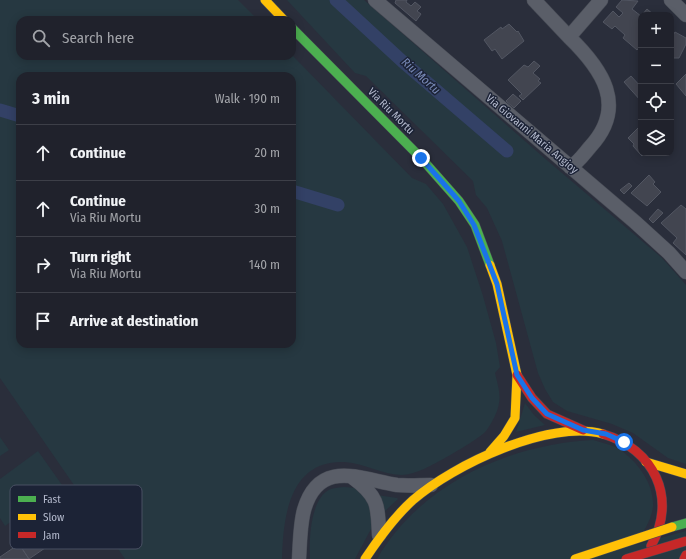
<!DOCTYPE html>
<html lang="en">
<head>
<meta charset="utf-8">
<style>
	body { margin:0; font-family:"Fira Sans Condensed",sans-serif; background:#282a34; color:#f1f3f6 }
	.controls { position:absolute; right:12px; top:12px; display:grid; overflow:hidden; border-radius:8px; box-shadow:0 2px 10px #0003 }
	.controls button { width:36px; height:36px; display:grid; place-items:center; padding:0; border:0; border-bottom:1px solid #3d3f48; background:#20222c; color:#f1f3f6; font:20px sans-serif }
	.stop { position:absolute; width:12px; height:12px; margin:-9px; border:3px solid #1a73e8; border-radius:50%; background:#fff }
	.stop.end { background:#1a73e8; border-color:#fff; box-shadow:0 1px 4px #0008 }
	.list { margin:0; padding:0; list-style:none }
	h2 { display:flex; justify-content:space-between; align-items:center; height:52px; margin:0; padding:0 16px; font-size:17px }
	h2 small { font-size:13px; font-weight:400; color:#a2a4a9 }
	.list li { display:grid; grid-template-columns:26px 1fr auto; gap:12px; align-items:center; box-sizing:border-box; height:56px; padding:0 16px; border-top:1px solid #3d3f48 }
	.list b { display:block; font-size:15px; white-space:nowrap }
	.list p { margin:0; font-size:13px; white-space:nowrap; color:#a2a4a9 }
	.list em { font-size:13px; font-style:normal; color:#a2a4a9 }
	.icon { flex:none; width:22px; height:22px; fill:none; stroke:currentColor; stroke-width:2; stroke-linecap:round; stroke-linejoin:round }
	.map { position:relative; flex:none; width:686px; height:559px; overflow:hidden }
	.search { position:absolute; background:#20222c; box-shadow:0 2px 10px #0003; left:16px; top:16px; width:280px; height:44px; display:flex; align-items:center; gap:10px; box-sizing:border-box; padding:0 14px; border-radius:12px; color:#a2a4a9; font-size:15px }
	.panel { position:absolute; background:#20222c; box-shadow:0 2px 10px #0003; left:16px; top:72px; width:280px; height:276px; border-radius:12px }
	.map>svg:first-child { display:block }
	.green { fill:#263841; fill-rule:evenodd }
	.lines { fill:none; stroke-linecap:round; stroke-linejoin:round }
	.canal { stroke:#334166; stroke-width:13 }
	.building { fill:#424550; stroke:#525662 }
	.street-casing { stroke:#464a54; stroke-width:15 }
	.fast-casing { stroke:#464a54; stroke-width:10 }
	.slow-casing { stroke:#464a54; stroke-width:10 }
	.jam-casing { stroke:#464a54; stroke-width:10 }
	.street { stroke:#5a5e68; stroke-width:14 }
	.fast { stroke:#4caf50; stroke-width:9 }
	.slow { stroke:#ffc107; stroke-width:9 }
	.jam { stroke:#c62828; stroke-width:9 }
	.slow-bridge-casing { stroke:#464a54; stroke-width:10; stroke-linecap:butt }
	.jam-bridge-casing { stroke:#464a54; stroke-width:10; stroke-linecap:butt }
	.slow-bridge { stroke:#ffc107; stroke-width:9 }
	.jam-bridge { stroke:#c62828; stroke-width:9 }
	.route { stroke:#1a73e8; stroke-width:5 }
	.labels { text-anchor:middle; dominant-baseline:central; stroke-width:3; stroke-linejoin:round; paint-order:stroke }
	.street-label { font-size:11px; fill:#b3b9cc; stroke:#1c2336 }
	.water-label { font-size:12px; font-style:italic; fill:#7889b6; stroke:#1c2336 }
	.key { fill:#1c2336; stroke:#495063; stroke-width:1 }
	.key-label { font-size:11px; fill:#b3b9cc }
</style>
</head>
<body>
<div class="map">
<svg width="686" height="559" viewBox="0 0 686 559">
	<rect width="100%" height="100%" fill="#2a2e3b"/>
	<path class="green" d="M0,0H238L258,20H20V56L292,55L412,178L426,184L443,204L467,247L483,296L496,343L500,367L495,373C497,382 501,394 499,403C498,412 491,424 486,431C480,439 426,470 416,472C411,474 405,475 401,475C381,474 363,463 344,462C289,460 283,518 282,559H125L0,378ZM20,76H292V344H20Z
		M287,0H364L542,156L662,258L686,285V464L668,458L633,433L612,424L567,411L553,402L545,389L538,373L502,241L487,208L476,195L473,181L366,76L355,73Z
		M525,403L534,415L545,425L516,432Z
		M0,437L9,450L0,456Z
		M593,440C602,443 615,445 622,451C639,464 654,484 653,506C652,520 642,534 635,545L686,531V559H377C420,484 510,444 593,440Z
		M38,451L62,485L5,526L0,518V479Z
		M344,487L356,488L369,501L373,517L371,529L355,559H310C309,540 310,497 331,489C335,488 340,487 344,487Z
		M377,495L397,498L398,499L385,511Z"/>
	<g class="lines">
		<path class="canal" d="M336,0L402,61L507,151
			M0,110L20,116
			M292,191L338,205"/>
	</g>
	<path class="building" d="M396,0H407L406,2L411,6L415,2L421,7L417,11L421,14L416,21L395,3Z
		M622,0L638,1L632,9L641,16V45L637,50L623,38L625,35L615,26L612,29L603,22L613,11L619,17L623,13L616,7Z
		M647,9L654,15H642Z
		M509,24L517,32L518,31L524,41L502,59L495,49L492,51L484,40L501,27L502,29Z
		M675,32L686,38V44L679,58H671V39Z
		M534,61L540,66L533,73L540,79L538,81L541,83L523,100L519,96L522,94L508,80L524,65L528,67Z
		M686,74V96L676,84Z
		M631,76L641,87V101L624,82Z
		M513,94L521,101L514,108L506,101Z
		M641,125V153H645L642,156L633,146L634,144L628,138Z
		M649,175L655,182L653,184L661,192L647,206L631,193Z
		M629,183L632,186L624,194L620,190Z
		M681,205L686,209V255L673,243L677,238L661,223Z
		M658,209L663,213L653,223L649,219Z
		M66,511L77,526L29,559L19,544Z
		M19,544L29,559H0V557Z"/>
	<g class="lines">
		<g class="street-casing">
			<path id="street" d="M375,0L635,222L669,253L686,272
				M534,0L569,37L601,0
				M671,0L686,15
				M569,37C602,69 628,106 590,147C584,154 578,163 570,167
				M352,477C378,496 378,504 379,535
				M299,559C300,543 300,525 304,510C319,458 360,479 397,485C408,486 420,485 431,485"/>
		</g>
		<g class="fast-casing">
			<path id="fast" d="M292,28L421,158L459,201L475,225L490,265
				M672,527L686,523"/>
		</g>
		<g class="slow-casing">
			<path id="slow" d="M265,0L284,20
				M490,265L497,284L517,375L515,418L504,436L490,452
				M646,462L686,474
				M365,559C379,538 394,517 413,500C453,465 550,419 603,434"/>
		</g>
		<g class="jam-casing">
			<path id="jam" d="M517,375L532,398L547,414L583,430
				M603,434C654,449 678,498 651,546
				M684,559L686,555"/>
		</g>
		<use href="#street" class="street"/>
		<use href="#fast" class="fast"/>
		<use href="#slow" class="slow"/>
		<use href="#jam" class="jam"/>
		<g class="slow-bridge-casing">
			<path id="slow-bridge" d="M575,559L672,527"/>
		</g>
		<g class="jam-bridge-casing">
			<path id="jam-bridge" d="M626,559L686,541"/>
		</g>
		<use href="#slow-bridge" class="slow-bridge"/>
		<use href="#jam-bridge" class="jam-bridge"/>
	</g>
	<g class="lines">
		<path class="route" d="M421,158L459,201L474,225L497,284L517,375L532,398L547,414L583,430L606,434L624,442"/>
	</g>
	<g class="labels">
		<g class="street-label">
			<text transform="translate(391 111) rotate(45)">Via Riu Mortu</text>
			<text transform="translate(532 134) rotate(40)">Via Giovanni Maria Angioy</text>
		</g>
		<g class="water-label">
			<text transform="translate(421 76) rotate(42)">Riu Mortu</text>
		</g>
	</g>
	<rect x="10" y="485" width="132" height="64" rx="6" class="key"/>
	<rect x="18" y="496" width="18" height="6" fill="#4caf50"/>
	<rect x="18" y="514" width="18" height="6" fill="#ffc107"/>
	<rect x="18" y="532" width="18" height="6" fill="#c62828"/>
	<g class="key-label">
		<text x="43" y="503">Fast</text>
		<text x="43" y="521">Slow</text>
		<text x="43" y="539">Jam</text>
	</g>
</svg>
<div class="controls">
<button>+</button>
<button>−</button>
<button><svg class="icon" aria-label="locate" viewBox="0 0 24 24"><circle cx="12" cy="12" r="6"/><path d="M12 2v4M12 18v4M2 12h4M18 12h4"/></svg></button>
<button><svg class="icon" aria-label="layers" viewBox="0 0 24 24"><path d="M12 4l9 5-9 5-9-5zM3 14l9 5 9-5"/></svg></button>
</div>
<div class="stop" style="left:624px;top:442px"></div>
<div class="stop end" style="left:421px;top:158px"></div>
<div class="search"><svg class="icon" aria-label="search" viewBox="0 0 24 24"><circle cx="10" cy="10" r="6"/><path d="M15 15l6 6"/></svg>Search here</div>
<section class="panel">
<h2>3 min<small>Walk · 190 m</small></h2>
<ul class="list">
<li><svg class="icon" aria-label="ahead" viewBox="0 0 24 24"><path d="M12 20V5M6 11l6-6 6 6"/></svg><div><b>Continue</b></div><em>20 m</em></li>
<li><svg class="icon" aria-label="ahead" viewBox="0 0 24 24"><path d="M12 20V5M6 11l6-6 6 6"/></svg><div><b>Continue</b><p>Via Riu Mortu</p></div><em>30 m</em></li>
<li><svg class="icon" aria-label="right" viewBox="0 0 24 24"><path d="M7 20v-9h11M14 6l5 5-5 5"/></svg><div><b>Turn right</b><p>Via Riu Mortu</p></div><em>140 m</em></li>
<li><svg class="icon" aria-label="arrive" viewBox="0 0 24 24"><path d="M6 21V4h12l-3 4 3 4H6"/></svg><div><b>Arrive at destination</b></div></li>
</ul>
</section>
</div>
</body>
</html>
